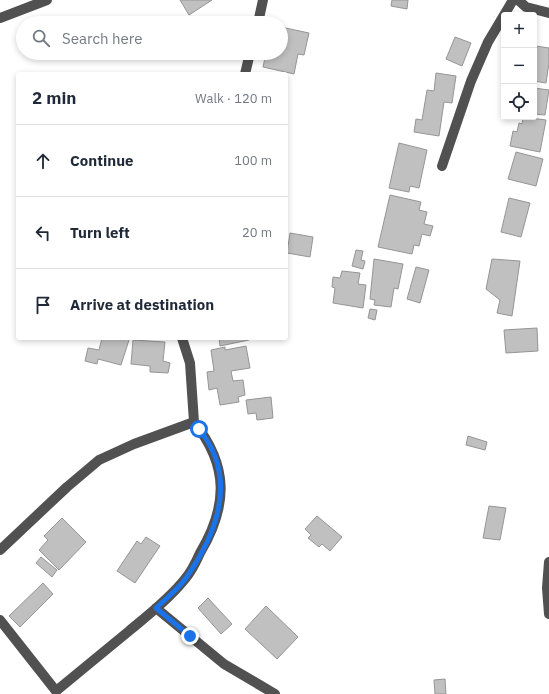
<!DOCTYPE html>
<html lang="en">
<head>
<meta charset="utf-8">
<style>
	body { margin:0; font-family:"IBM Plex Sans",sans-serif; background:#f6f6f7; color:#1f2937 }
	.controls { position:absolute; right:12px; top:12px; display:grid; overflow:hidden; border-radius:4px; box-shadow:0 2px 6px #0003 }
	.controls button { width:36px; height:36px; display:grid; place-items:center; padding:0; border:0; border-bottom:1px solid #e0e1e3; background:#fff; color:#1f2937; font:20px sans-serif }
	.stop { position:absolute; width:12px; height:12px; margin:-9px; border:3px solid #1a73e8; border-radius:50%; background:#fff }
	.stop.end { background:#1a73e8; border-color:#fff; box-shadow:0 1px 4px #0008 }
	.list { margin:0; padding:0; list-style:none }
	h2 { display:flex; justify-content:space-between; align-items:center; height:52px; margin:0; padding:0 16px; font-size:17px }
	h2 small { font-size:13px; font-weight:400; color:#747a83 }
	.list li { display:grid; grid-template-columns:26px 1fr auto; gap:12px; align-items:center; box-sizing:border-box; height:72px; padding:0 16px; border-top:1px solid #e0e1e3 }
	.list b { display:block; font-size:15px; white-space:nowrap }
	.list em { font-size:13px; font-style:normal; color:#747a83 }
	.icon { flex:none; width:22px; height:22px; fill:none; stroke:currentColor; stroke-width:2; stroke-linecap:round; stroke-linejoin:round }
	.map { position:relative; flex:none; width:549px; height:694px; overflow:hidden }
	.search { position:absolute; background:#fff; box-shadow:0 2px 6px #0003; left:16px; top:16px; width:272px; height:44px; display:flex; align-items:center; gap:10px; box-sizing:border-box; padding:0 14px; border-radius:22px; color:#747a83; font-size:15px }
	.panel { position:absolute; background:#fff; box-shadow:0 2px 6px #0003; left:16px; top:72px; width:272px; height:268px; border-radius:4px }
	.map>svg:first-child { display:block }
	.building { fill:#c0c0c0; stroke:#959595 }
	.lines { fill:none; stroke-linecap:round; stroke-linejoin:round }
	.minor { stroke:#515151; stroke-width:10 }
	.route { stroke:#1a73e8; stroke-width:5 }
</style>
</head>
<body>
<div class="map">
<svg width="549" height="694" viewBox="0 0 549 694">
	<rect width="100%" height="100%" fill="#fff"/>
	<path class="building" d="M180,0H212L189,15Z
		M392,0H408L407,9L391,6Z
		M281,27L309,33L304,55L298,54L294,74L263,67L266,53H281Z
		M455,37L471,43L462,66L446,59Z
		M536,46L549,48V63L546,83L534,81Z
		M436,73L456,76L452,103L444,102L439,136L414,132L416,119L422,120L427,90L434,91Z
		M534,88L549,90L545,115L534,114Z
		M523,117L546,120L540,152L510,146L513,131L517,132L519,123L522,124Z
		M399,143L427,150L419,188L410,186L409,192L389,188Z
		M516,152L543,159L536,186L508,179Z
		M390,195L421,202L419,210L427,212L424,224L433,226L430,236L422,234L419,246L414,245L412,254L378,247Z
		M509,198L530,203L521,237L501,232Z
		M290,233L313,237L310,257L287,253Z
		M356,250L363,251L361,260L365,261L363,269L352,266Z
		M374,259L403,264L398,289L394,288L391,307L374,305L375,300L370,299Z
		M492,259L520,261L512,316L497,313L500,300L486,289Z
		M416,267L429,270L420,303L407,299Z
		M342,271L360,273L358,284L366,285L363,308L333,303L335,288L332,287L333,277L340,278Z
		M370,309L377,310L375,320L368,318Z
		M537,328L538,351L506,353L504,330Z
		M102,338H126L129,340L121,365L98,359L97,364L85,361L88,348L99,350Z
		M219,338H248L249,340L220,346Z
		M133,340L165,342L163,361L170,363L168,373L150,372V366L131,364Z
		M246,346L250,368L231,371L233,381L243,380L245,395L238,397L239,402L220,405L217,388L209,390L207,372L214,371L211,350L225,347V350Z
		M271,397L273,418L257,420L256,413L248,414L246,400Z
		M468,436L487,442L485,450L466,445Z
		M489,506L506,508L500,540L483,538Z
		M317,516L342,537L330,551L322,544L319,547L308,538L311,535L305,529Z
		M62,518L86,542L59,570L39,550L48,540L44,536Z
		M146,537L160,546L135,583L117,571L137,541L141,544Z
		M41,557L57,570L52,577L36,563Z
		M43,583L53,594L20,627L9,616Z
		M208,598L232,624L221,634L198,608Z
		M266,606L298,637L277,659L245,629Z
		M445,679L446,694H435L434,680Z"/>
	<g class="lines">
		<path class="minor" d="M518,0L526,7L549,13
			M0,18L47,0
			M258,23L263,0
			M245,74L250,53
			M442,166L471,81L488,42L513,0
			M0,550L67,487L99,460L134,444L194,422L190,363L182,338
			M549,562L547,588L549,614
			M156,608L224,664L275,694
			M0,620L56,691C80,671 105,651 129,631C148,615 169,599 185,579C191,572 196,562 200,553C228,506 229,466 194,422"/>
	</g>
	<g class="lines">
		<path class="route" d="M190,636L156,608C166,599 178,589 186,578C218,532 238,477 199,429"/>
	</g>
</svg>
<div class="controls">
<button>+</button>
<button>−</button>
<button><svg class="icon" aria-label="locate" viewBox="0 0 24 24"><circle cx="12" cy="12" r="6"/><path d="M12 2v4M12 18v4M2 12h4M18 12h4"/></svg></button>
</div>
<div class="stop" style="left:199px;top:429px"></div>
<div class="stop end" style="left:190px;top:636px"></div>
<div class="search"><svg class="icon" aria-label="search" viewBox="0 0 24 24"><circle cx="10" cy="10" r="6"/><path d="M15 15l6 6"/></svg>Search here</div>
<section class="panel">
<h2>2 min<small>Walk · 120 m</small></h2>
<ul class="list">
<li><svg class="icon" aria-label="ahead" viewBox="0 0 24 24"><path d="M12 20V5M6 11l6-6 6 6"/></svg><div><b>Continue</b></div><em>100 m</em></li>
<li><svg class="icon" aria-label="left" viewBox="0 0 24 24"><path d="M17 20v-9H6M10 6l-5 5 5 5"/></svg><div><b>Turn left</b></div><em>20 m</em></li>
<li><svg class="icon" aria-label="arrive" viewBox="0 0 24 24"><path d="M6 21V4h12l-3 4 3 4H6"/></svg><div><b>Arrive at destination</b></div></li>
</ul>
</section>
</div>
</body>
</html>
